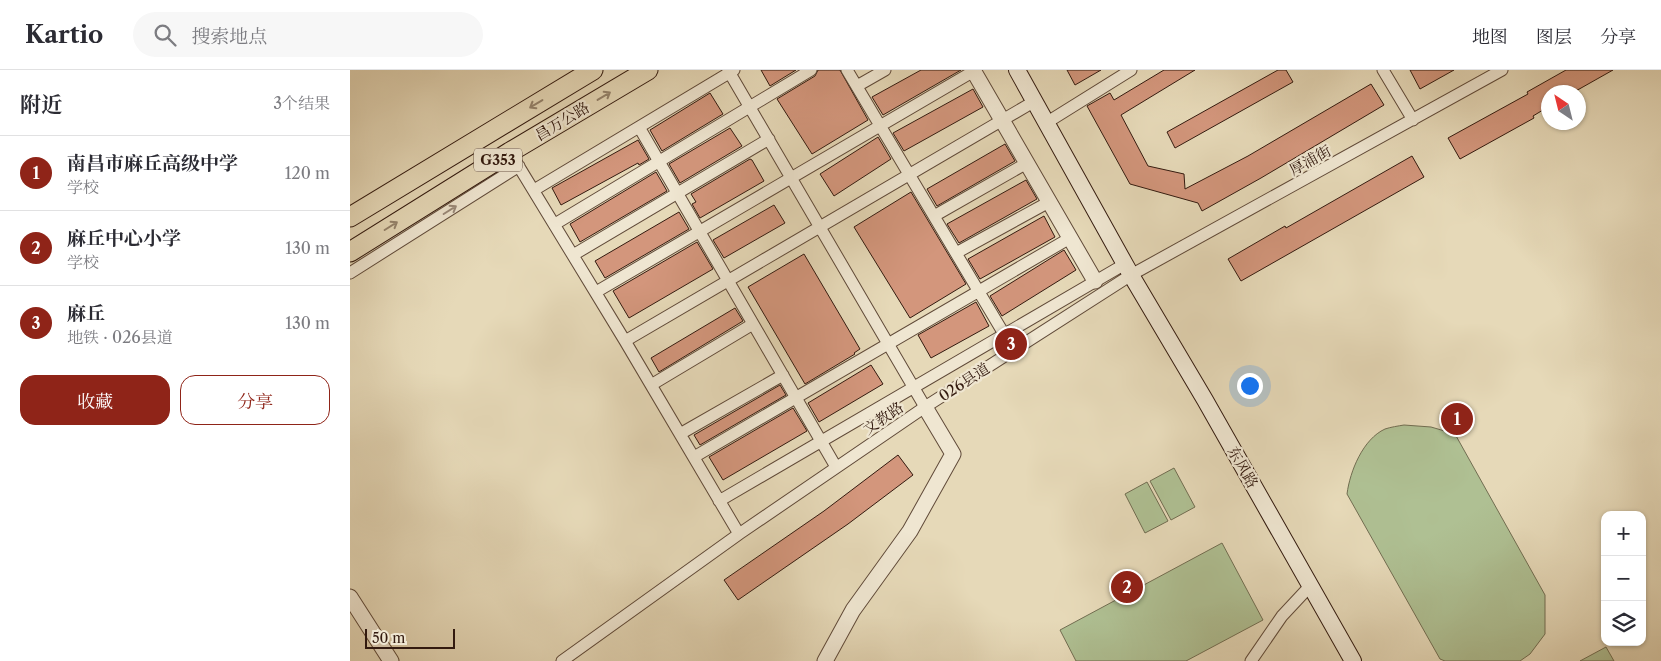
<!DOCTYPE html>
<html lang="zh">
<head>
<meta charset="utf-8">
<style>
	body { margin:0; font-family:"Libre Caslon Text","Noto Serif SC",serif; background:#f7f7f7; color:#2b2b33 }
	.controls { position:absolute; right:15px; bottom:15px; display:grid; overflow:hidden; border-radius:10px; box-shadow:0 1px 4px #0004 }
	.controls button { width:45px; height:45px; display:grid; place-items:center; padding:0; border:0; border-bottom:1px solid #e1e1e2; background:#fff; color:#2b2b33; font:25px sans-serif }
	.compass { position:absolute; left:1191px; top:15px; width:45px; height:45px; border-radius:50%; background:#fff; box-shadow:0 1px 4px #0004; rotate:325deg }
	.scale { position:absolute; left:15px; bottom:12px; width:90px; box-sizing:border-box; padding-left:5px; border:2px solid #331a0f; border-top:0; font-size:14px; line-height:18px; white-space:nowrap; color:#331a0f; -webkit-text-stroke:4px #efe6d1; paint-order:stroke }
	.you { position:absolute; left:899px; top:315px; width:18px; height:18px; margin:-12px; border:4px solid #fff; border-radius:50%; background:#1a73e8; box-shadow:0 0 0 8px #1a73e833 }
	.badge { display:grid; place-items:center; width:32px; height:32px; border-radius:50%; background:#8f2418; color:#fff; font-size:16px; font-weight:700 }
	.pin { position:absolute; translate:-50% -50%; border:2px solid #fff; box-shadow:0 1px 5px #0006 }
	.list { margin:0; padding:0; list-style:none }
	h2 { display:flex; justify-content:space-between; align-items:center; height:65px; margin:0; padding:0 20px; font-size:21px }
	h2 small { font-size:16px; font-weight:400; color:#7c7c81 }
	.list li { display:grid; grid-template-columns:32px 1fr auto; gap:15px; align-items:center; box-sizing:border-box; height:75px; padding:0 20px; border-top:1px solid #e1e1e2 }
	.list b { display:block; font-size:19px; white-space:nowrap }
	.list p { margin:0; font-size:16px; white-space:nowrap; color:#7c7c81 }
	.list em { font-size:16px; font-style:normal; color:#7c7c81 }
	.actions { display:flex; gap:10px; padding:15px 20px }
	.actions a { flex:1; padding:11px 0; border:1px solid #8f2418; border-radius:15px; text-align:center; font-size:18px; color:#8f2418 }
	.actions .main { background:#8f2418; color:#fff }
	.icon { flex:none; width:28px; height:28px; fill:none; stroke:currentColor; stroke-width:2; stroke-linecap:round; stroke-linejoin:round }
	.map { position:relative; flex:none; width:1311px; height:591px; overflow:hidden }
	header { display:flex; align-items:center; gap:30px; box-sizing:border-box; height:70px; padding:0 25px; background:#fff; border-bottom:1px solid #e1e1e2 }
	header strong { font-size:24px }
	nav { display:flex; gap:28px; margin-inline-start:auto; font-size:18px }
	.search { width:350px; height:45px; background:#f7f7f7; display:flex; align-items:center; gap:12px; box-sizing:border-box; padding:0 18px; border-radius:28px; color:#7c7c81; font-size:19px }
	main { display:flex }
	aside { flex:1; background:#fff }
	.map>svg:first-child { display:block }
	.green { fill:#afc093; stroke:#716d51 }
	.building { fill:#d3967c; stroke:#331a0f }
	.lines { fill:none; stroke-linecap:round; stroke-linejoin:round }
	.minor-casing { stroke:#604a39; stroke-width:13 }
	.tertiary-casing { stroke:#604a39; stroke-width:17 }
	.secondary-casing { stroke:#331a0f; stroke-width:18 }
	.trunk-casing { stroke:#331a0f; stroke-width:21 }
	.minor { stroke:#efe6d1; stroke-width:11 }
	.tertiary { stroke:#efe6d1; stroke-width:15 }
	.secondary { stroke:#efe6d1; stroke-width:16 }
	.trunk { stroke:#e6d9b8; stroke-width:19 }
	.oneway { stroke:#95836c }
	.oneway2 { stroke:#9a8a7a }
	.labels { text-anchor:middle; dominant-baseline:central; stroke-width:4.5; stroke-linejoin:round; paint-order:stroke }
	.shield { fill:#efe6d1; stroke:#6b5749; stroke-width:1 }
	.shield-label { font-size:14px; font-weight:bold; fill:#331a0f }
	.street-label { font-size:15px; fill:#331a0f; stroke:#efe6d1 }
</style>
</head>
<body>
<header>
<strong>Kartio</strong>
<div class="search"><svg class="icon" aria-label="search" viewBox="0 0 24 24"><circle cx="10" cy="10" r="6"/><path d="M15 15l6 6"/></svg>搜索地点</div>
<nav><a>地图</a><a>图层</a><a>分享</a></nav>
</header>
<main>
<aside>
<h2>附近<small>3个结果</small></h2>
<ul class="list">
<li><span class="badge">1</span><div><b>南昌市麻丘高级中学</b><p>学校</p></div><em>120 m</em></li>
<li><span class="badge">2</span><div><b>麻丘中心小学</b><p>学校</p></div><em>130 m</em></li>
<li><span class="badge">3</span><div><b>麻丘</b><p>地铁 · 026县道</p></div><em>130 m</em></li>
</ul>
<div class="actions"><a class="main">收藏</a><a>分享</a></div>
</aside>
<div class="map">
<svg width="1311" height="591" viewBox="0 0 1311 591">
	<rect width="100%" height="100%" fill="#e6d9b8"/>
	<filter id="stains"><feTurbulence type="fractalNoise" baseFrequency=".004" numOctaves="4"/><feColorMatrix values="0 0 0 0 .2 0 0 0 0 .09 0 0 0 0 .02 0 0 0 .5 -.17"/></filter>
	<radialGradient id="worn" r=".72"><stop offset=".6" stop-color="#630" stop-opacity="0"/><stop offset="1" stop-color="#630" stop-opacity=".3"/></radialGradient>
	<path class="green" d="M1054,355L1081,357L1105,364L1195,525V564L1180,584L1170,591H1095L1090,589L997,424C1000,401 1013,369 1035,359C1041,357 1048,356 1054,355Z
		M824,398L845,437L821,450L800,411Z
		M797,412L818,451L795,463L775,424Z
		M872,473L913,550L836,591H726L710,560Z
		M1256,577L1264,591H1230Z"/>
	<path class="building" d="M411,0H446L420,16Z
		M468,0H490L518,50L462,84L427,29L465,6Z
		M571,0H611L533,45L522,27Z
		M717,0H751L725,15Z
		M814,0H845L771,45L798,96L834,104L835,119L898,86L1021,14L1034,35L911,108L852,141L848,133L780,114L737,36L760,23L764,30Z
		M928,0H936L943,12L825,78L817,62Z
		M1060,0H1104L1070,19Z
		M1216,0H1263L1224,22H1198V37L1183,46L1184,48L1110,89L1098,68L1178,24L1177,22Z
		M623,19L633,37L554,81L543,63Z
		M360,23L373,44L312,81L300,60Z
		M380,58L392,76L330,113L319,94Z
		M528,67L541,89L484,126L470,104Z
		M288,70L299,89L289,95L288,93L211,135L202,118Z
		M655,74L665,91L587,136L577,119Z
		M1062,86L1074,107L891,211L878,189L935,156L936,158Z
		M400,89L402,90L414,111L350,148L342,134L346,132L341,124Z
		M306,102L317,121L230,172L220,154Z
		M676,110L687,129L609,173L597,154Z
		M561,122L616,214L560,248L504,157Z
		M424,135L435,153L374,188L363,170Z
		M329,142L339,159L255,208L245,191Z
		M694,146L705,167L630,209L618,189Z
		M347,172L363,199L279,248L263,221Z
		M714,180L726,200L652,246L640,226Z
		M454,184L510,279L504,283L505,284L455,314L398,217Z
		M626,232L639,256L581,288L568,265Z
		M385,238L393,251L309,302L301,288Z
		M521,295L533,314L469,352L458,333Z
		M430,315L436,325L350,375L344,365Z
		M443,338L457,361L373,410L359,387Z
		M548,385L563,405L498,454L388,530L374,510L474,441Z"/>
	<g class="lines">
		<g class="minor-casing">
			<path id="minor" d="M497,0L654,264
				M1033,0L1063,50
				M507,16L535,0
				M696,53L781,0
				M289,57L486,397
				M160,82L275,271L389,464
				M184,120L384,0
				M584,146L677,93
				M205,154L461,0
				M606,183L699,132
				M223,185L419,69
				M0,203L169,96
				M246,222L624,1
				M275,271L685,31
				M301,315L403,254
				M575,337L781,205L1152,0
				M330,364L433,305
				M344,387L720,168
				M369,431L775,194
				M212,591L389,464L575,337L378,0
				M901,591L932,546L960,516"/>
		</g>
		<g class="tertiary-casing">
			<path id="tertiary" d="M623,0L745,211
				M0,527L41,591
				M475,591L503,540L560,461L603,384L575,337"/>
		</g>
		<g class="secondary-casing">
			<path id="secondary" d="M667,0L781,205L855,330L1003,591"/>
		</g>
		<g class="trunk-casing">
			<path id="trunk" d="M0,147L243,0
				M0,182L160,82L298,0"/>
		</g>
		<use href="#minor" class="minor"/>
		<use href="#tertiary" class="tertiary"/>
		<use href="#secondary" class="secondary"/>
		<use href="#trunk" class="trunk"/>
	</g>
	<defs><path id="oneway-shaft" d="M-6 0H5M1.5-3L5.5 0L1.5 3" fill="none" stroke-width="1.6" stroke-linecap="round" stroke-linejoin="round" transform="scale(1.25)"/></defs>
	<g class="oneway">
		<use href="#oneway-shaft" transform="translate(254 26) rotate(-31)"/>
		<use href="#oneway-shaft" transform="translate(186 34) rotate(149)"/>
		<use href="#oneway-shaft" transform="translate(41 156) rotate(-32)"/>
	</g>
	<use class="oneway2" href="#oneway-shaft" transform="translate(100 140) rotate(-32)"/>
	<g class="labels">
		<rect class="shield" x="124" y="78.5" width="48" height="23" rx="4"/>
		<g class="shield-label">
			<text x="148" y="90">G353</text>
		</g>
		<g class="street-label">
			<text transform="translate(212 51) rotate(-31)">昌万公路</text>
			<text transform="translate(960 90) rotate(-29)">厚浦街</text>
			<text transform="translate(614 312) rotate(-33)">026县道</text>
			<text transform="translate(533 348) rotate(-34)">文教路</text>
			<text transform="translate(893 397) rotate(60)">东风路</text>
		</g>
	</g>
	<rect width="100%" height="100%" filter="url(#stains)"/>
	<rect width="100%" height="100%" fill="url(#worn)"/>
</svg>
<div class="controls">
<button>+</button>
<button>−</button>
<button><svg class="icon" aria-label="layers" viewBox="0 0 24 24"><path d="M12 4l9 5-9 5-9-5zM3 14l9 5 9-5"/></svg></button>
</div>
<svg class="compass" viewBox="-18 -18 36 36"><path d="M0-13l5 13h-10z" fill="#e53935"/><path d="M0 13l5-13h-10z" fill="#7c7c81"/></svg>
<div class="scale">50 m</div>
<div class="you"></div>
<div class="pin badge" style="left:1107px;top:349px">1</div>
<div class="pin badge" style="left:777px;top:517px">2</div>
<div class="pin badge" style="left:661px;top:274px">3</div>
</div>
</main>
</body>
</html>
